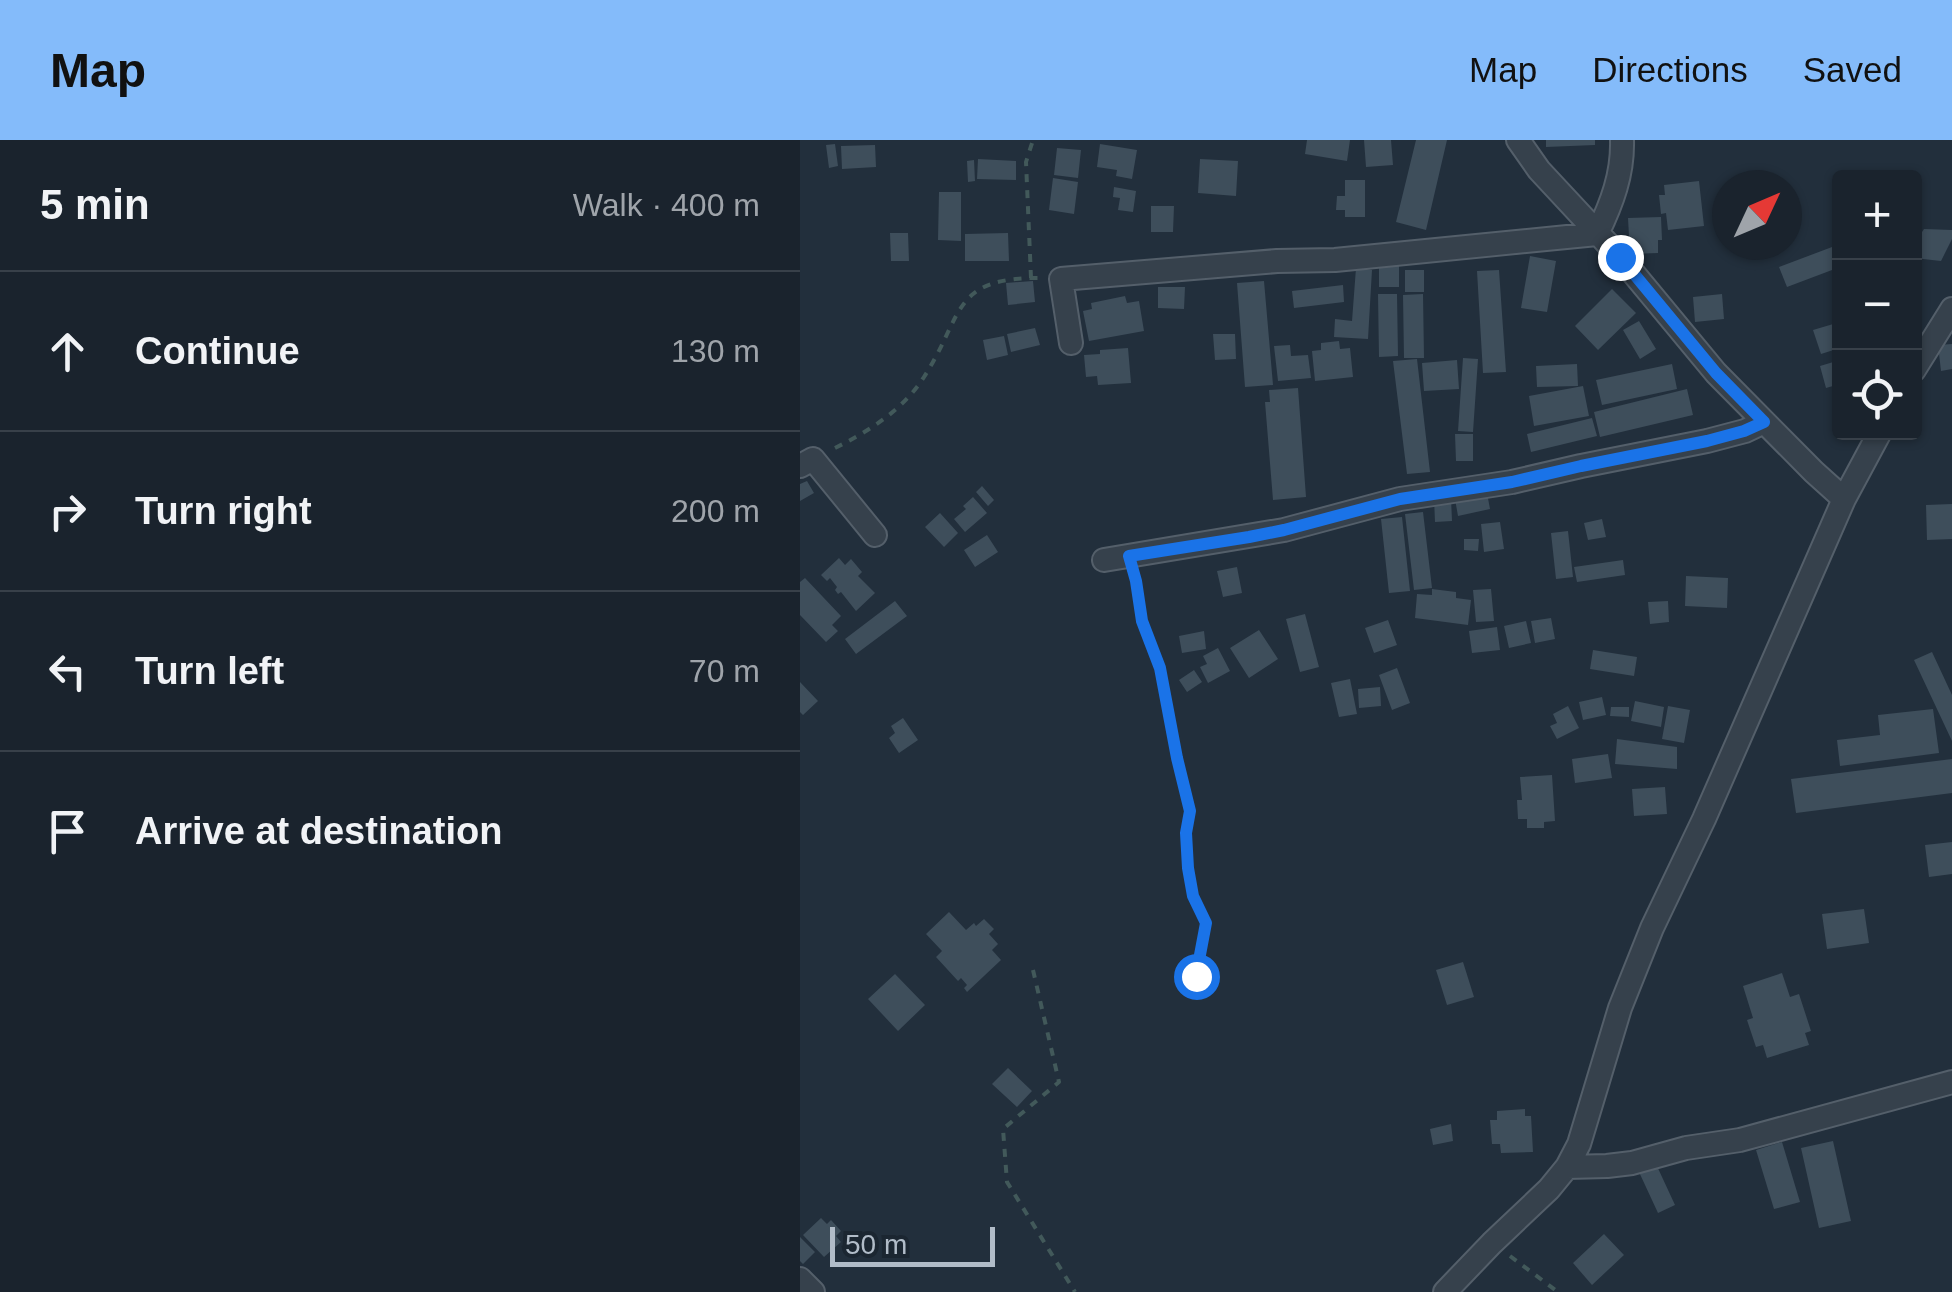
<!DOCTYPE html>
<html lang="en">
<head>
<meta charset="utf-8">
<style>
	body { margin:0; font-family:Arial,sans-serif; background:#272f39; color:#f1f3f6 }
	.controls { position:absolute; right:30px; top:30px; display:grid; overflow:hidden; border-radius:10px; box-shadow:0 2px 8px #0004 }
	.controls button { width:90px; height:90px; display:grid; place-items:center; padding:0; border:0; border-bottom:2px solid #384049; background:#1a232d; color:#f1f3f6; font:50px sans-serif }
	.compass { position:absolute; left:912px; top:30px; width:90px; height:90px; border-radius:50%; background:#1a232d; box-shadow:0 2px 8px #0004; rotate:46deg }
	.scale { position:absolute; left:30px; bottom:25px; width:165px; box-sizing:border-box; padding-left:10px; border:5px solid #b1bcc8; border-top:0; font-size:28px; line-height:35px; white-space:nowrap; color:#b1bcc8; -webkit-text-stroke:8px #1b2631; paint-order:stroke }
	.stop { position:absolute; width:30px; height:30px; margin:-22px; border:8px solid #1a73e8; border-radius:50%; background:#fff }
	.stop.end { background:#1a73e8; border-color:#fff; box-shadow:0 2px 10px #0008 }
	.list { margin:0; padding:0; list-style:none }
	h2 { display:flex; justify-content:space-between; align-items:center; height:130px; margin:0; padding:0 40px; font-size:42px }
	h2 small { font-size:32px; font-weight:400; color:#9fa4aa }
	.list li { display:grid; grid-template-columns:65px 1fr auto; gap:30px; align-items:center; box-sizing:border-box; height:160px; padding:0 40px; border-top:2px solid #384049 }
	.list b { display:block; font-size:38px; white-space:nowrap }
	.list em { font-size:32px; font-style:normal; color:#9fa4aa }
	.icon { flex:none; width:55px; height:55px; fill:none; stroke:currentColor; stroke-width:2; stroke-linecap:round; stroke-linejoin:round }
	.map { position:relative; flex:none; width:1152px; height:1152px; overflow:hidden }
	header { display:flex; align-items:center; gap:60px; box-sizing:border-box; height:140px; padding:0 50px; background:#84bbfa; color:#111 }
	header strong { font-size:48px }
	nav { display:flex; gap:55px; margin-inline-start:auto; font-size:35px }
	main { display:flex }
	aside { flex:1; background:#1a232d }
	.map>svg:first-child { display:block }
	.building { fill:#3e4e5b }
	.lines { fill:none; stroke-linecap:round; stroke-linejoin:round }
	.street-casing { stroke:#545f6a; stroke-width:26 }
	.path { stroke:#42595a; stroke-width:4; stroke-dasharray:8 8; stroke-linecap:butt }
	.street { stroke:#36414c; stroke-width:22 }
	.route { stroke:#1a73e8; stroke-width:12 }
</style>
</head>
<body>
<header>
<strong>Map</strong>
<nav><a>Map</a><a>Directions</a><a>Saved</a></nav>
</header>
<main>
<aside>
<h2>5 min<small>Walk · 400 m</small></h2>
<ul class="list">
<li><svg class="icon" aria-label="ahead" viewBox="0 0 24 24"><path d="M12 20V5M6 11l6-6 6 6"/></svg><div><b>Continue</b></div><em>130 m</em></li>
<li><svg class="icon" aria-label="right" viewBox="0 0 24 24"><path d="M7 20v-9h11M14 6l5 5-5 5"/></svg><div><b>Turn right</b></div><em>200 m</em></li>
<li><svg class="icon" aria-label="left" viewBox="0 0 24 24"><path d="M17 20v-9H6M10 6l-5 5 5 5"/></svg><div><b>Turn left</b></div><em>70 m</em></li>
<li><svg class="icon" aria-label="arrive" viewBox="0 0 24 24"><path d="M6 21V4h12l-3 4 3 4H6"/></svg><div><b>Arrive at destination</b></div></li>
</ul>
</aside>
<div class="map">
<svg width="1152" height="1152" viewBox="0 0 1152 1152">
	<rect width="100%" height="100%" fill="#222f3c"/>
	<path class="building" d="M507,0H550L547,21L505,14Z
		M564,0H591L593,25L566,27Z
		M616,0H647L626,90L596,82Z
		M746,0H795V5L746,7Z
		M35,4L38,26L29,28L26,5Z
		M300,4L337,10L332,39L316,36L317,30L297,27Z
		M75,5L76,27L42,29L41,6Z
		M257,8L281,10L278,38L254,35Z
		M178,19L216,21V40L177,39Z
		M400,19L438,21L436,56L398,53Z
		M174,20L175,41L168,42L167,21Z
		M253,38L278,42L274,74L249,70Z
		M545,40H565V77H545V70H536L537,56H545Z
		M899,41L904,86L868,90L866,73L861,74L859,55H865L864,45Z
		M314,47L336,51L333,72L318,70L320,58L313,57Z
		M139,52H161V101L138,100Z
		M351,66H374L373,92H351Z
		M861,77L862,100H858V113L830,114L828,78Z
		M1124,89L1152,90V99L1141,121L1114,118L1119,112L1114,108V104Z
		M90,93H108L109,121H91Z
		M208,93L209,121H165V94Z
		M1040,104V127L987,147L979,127Z
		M730,116L756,121L747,172L721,168Z
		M579,124H599V147H579Z
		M556,128L572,130L568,199L534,197L535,179L552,181Z
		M605,130H624V152H605Z
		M699,130L706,232L683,233L677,131Z
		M233,141L235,162L208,165L206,143Z
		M464,141L473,245L445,247L437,143Z
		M543,145L544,162L494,168L492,151Z
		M358,147H385L384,169L358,168Z
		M812,149L836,173L798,210L775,186Z
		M578,154H597L598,216L579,217Z
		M623,154L624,218H604L603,155Z
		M922,154L924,179L895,182L893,157Z
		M325,156L327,163L339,161L344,191L289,201L283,171L292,169L291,163Z
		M839,181L856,209L840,219L823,190Z
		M1040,182V208L1021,214L1013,190Z
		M235,188L240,205L211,212L207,194Z
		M413,194H435L436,219L415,220Z
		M204,196L208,215L187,220L183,200Z
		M539,201L540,209L550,208L553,237L515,241L512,211L521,210V203Z
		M1152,204V229L1141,231L1138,205Z
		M490,205L491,216L508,215L511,238L478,241L474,206Z
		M328,208L331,243L298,245L297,236L286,237L284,215L300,214V210Z
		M663,218L678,219L673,292L658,291Z
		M617,219L630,332L607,334L593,221Z
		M657,220L659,249L624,251L622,223Z
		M1040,220V244L1026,248L1020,226Z
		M777,224L778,246L737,247L736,226Z
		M872,224L877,249L802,265L796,240Z
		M783,246L789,276L734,286L729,256Z
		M498,248L506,357L473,360L465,262H470L469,250Z
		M887,249L893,275L800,297L794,272Z
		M792,278L797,296L731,312L727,294Z
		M655,294H673V321H656Z
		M7,341L14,353L0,361V344Z
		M182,346L194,360L188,366L176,352Z
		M687,353L690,369L658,376L655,359Z
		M173,357L187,373L165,392L154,379L166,369L163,366Z
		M634,358H651L652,381L635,382Z
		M1152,364V399L1127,400L1126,365Z
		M623,372L632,448L614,450L605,374Z
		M140,373L158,393L144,407L125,387Z
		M602,377L610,451L589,453L581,379Z
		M802,379L806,397L788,400L784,383Z
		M700,382L704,409L684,412L681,384Z
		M768,391L773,437L756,439L751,393Z
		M187,395L198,412L175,427L164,410Z
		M664,399H679L678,411L664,410Z
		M39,418L45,425L51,419L62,432L58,436L75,453L56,471L41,452L38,454L35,450L37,447L30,438L27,441L21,435Z
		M823,420L825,435L777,442L774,427Z
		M437,427L442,453L423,457L417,431Z
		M886,436L928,438L927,468L885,466Z
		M5,438L41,476L32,485L38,491L26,502L0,475V442Z
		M632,449L656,452V458L671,460L668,485L615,478L617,454L632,455Z
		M691,449L694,481L676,482L673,450Z
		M95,461L107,476L56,514L45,499Z
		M868,461L869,482L850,484L848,462Z
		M505,474L519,527L500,532L486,479Z
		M751,478L755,499L735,503L731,481Z
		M588,480L597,505L574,513L565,488Z
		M726,481L731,503L709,508L704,486Z
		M697,487L700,510L672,513L669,491Z
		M459,490L478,519L449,538L430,508Z
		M404,491L406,509L382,513L379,496Z
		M418,508L430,531L408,543L400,527L407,524L403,516Z
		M793,510L837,517L834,536L790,529Z
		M1132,512L1152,555V601L1114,520Z
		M597,528L610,563L592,570L579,535Z
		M394,530L402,542L387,552L379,540Z
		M550,539L557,574L539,577L531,543Z
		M0,542L18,561L3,575L0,572Z
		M580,547L581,566L559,568L558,549Z
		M802,557L806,575L783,580L779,562Z
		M835,561L864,567L861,587L831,581Z
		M768,566L779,588L757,599L750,586L757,583L753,574Z
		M868,566L890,570L884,603L862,599Z
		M811,567H829V577L810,576Z
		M1133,569L1139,613L1040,626L1037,600L1080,595L1078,575Z
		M103,578L118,600L99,613L89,598L95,593L91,586Z
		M817,599L877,607V629L815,624Z
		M808,614L812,638L775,643L772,619Z
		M1152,619V653L996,673L991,639Z
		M752,635L755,681L744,682V688H727V679H718L717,660H722L720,637Z
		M865,647L867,674L834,676L832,649Z
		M1152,702V734L1129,737L1125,705Z
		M1064,769L1069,803L1027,809L1022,774Z
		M149,772L166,790L174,783L176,786L184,779L194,789L189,794L198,804L192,810L201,820L167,852L164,848L167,845L161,838L158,841L136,817L142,811L126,794Z
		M663,822L674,857L647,865L636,830Z
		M982,833L990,857L999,854L1011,891L1005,893L1009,905L967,918L963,905L956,907L947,880L953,878L943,846Z
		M95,834L125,865L98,891L68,859Z
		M208,928L232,951L217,967L192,944Z
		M725,969V976H731L733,1012L701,1013L700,1004H692L690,980H697V971Z
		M651,984L653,1001L633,1005L630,989Z
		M1033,1001L1051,1081L1019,1088L1001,1008Z
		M982,1002L1000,1062L974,1069L956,1010Z
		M856,1024L875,1065L858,1073L839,1032Z
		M21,1078L27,1084L31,1080L41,1091L36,1096L41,1102L24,1117L3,1095Z
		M804,1094L824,1115L792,1145L773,1123Z
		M0,1097L15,1112L3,1124L0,1121Z"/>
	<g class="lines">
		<g class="street-casing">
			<path id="street" d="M718,0L739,30L820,117L916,233L1014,332L1044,359
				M271,203L261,139L477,121L535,120L797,94C812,63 823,34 822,0
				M1114,230L1152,169
				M0,326L13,319L75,395
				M304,420L484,390L600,359L712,342L781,326L907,301L945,291L964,282
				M767,1027L807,1026L832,1023L886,1008L940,1000L1152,942
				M0,1139L13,1152
				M645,1152L692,1103L749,1049L767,1027L779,1004L820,868L852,788L904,679L1044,359L1080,292"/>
		</g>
		<path class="path" d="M231,138L226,22L233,0
			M35,308C69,291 103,270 124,237C164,175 151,137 241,138
			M335,437L342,481L361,528L377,618L390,671L386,693L388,728L393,756L405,783L396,836
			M233,830L259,942L203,989L207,1042L275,1152
			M710,1116L758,1152"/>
		<use href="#street" class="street"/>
	</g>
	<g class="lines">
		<path class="route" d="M396,836L406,783L393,756L388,728L386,693L390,671L377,618L360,528L342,481L336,441L329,416L449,397L484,390L600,359L712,342L781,326L907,301L944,291L964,282L916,233L820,117"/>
	</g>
</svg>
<div class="controls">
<button>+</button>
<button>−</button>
<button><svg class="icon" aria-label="locate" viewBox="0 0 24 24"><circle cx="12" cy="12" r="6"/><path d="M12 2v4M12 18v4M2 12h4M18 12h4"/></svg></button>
</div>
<svg class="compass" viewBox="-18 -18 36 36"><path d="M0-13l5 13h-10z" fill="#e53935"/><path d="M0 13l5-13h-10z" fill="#9fa4aa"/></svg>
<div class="scale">50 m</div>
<div class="stop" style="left:396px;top:836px"></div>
<div class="stop end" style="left:820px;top:117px"></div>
</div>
</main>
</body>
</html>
